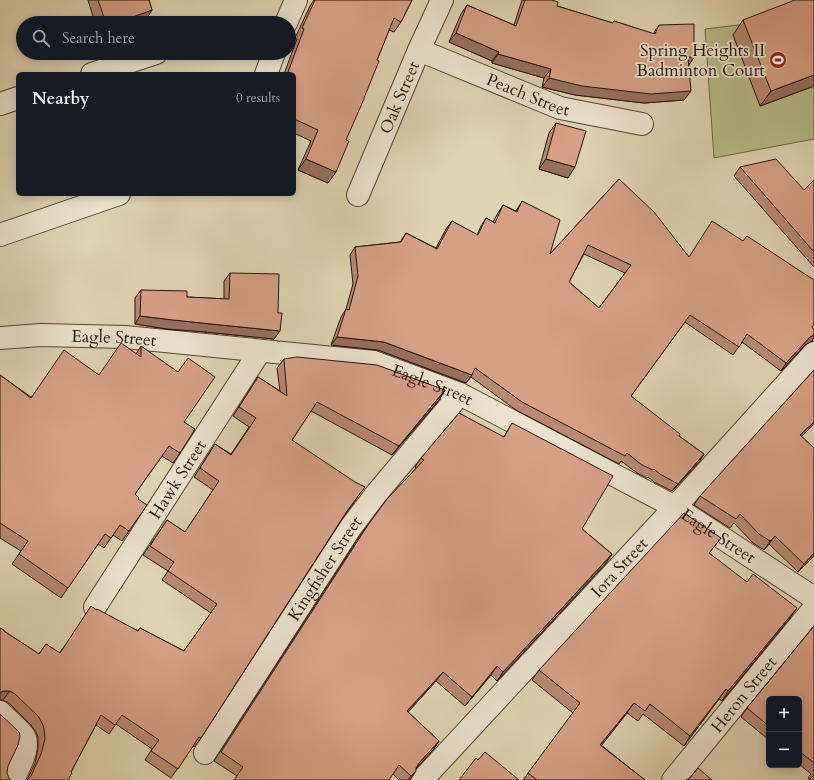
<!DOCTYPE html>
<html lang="en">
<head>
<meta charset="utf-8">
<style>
	body { margin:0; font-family:Cardo,serif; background:#242831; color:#f1f3f6 }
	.controls { position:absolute; right:12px; bottom:12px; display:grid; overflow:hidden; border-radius:6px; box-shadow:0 2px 10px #0003 }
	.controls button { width:36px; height:36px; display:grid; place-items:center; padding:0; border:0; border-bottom:1px solid #363941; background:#171b24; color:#f1f3f6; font:20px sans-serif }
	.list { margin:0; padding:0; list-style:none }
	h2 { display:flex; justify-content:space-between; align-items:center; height:52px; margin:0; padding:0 16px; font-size:17px }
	h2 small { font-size:13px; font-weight:400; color:#9ea1a6 }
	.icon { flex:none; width:22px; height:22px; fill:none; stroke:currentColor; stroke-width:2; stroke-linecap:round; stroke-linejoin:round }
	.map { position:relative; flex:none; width:814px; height:780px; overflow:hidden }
	.search { position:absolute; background:#171b24; box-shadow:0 2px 10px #0003; left:16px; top:16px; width:280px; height:44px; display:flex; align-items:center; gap:10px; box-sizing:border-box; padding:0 14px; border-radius:22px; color:#9ea1a6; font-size:15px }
	.panel { position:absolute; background:#171b24; box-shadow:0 2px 10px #0003; left:16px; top:72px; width:280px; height:124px; border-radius:6px }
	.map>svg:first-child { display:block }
	.green { fill:#b5bc89; stroke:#6d684a }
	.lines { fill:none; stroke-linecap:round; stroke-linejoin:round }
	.street-casing { stroke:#534335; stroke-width:24 }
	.street { stroke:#eae3cd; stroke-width:22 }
	.wall { fill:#b88a72; stroke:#25130b; fill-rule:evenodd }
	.shaded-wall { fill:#96705d; stroke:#25130b }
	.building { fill:#d6a085; stroke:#25130b; fill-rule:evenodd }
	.labels { text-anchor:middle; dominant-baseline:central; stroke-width:3.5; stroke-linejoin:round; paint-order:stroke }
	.poi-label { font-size:17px; fill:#25130b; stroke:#eae3cd; text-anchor:end }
	.street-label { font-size:17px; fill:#25130b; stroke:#eae3cd }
</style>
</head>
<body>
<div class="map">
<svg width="814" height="780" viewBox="0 0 814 780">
	<rect width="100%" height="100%" fill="#ded4b2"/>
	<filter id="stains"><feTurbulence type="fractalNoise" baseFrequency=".005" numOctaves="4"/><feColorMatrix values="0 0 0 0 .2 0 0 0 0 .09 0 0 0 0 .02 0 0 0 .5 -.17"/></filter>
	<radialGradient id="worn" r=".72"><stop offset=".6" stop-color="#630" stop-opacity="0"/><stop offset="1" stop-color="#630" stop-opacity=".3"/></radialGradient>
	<path class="green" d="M814,0V139L714,158L705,29L746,24Z"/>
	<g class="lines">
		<g class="street-casing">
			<g id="street">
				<path d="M286,23L296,0"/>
				<path id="s1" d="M419,50L560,108L642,124"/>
				<path d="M92,74L156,53"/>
				<path d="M266,74L274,53"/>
				<path d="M0,104L18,98"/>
				<path id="s2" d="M358,195L419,50L442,0"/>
				<path d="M0,235L119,194"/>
				<path id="s3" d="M0,338L41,335L125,337L374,362L460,394L675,507L814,598"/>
				<path id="s4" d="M95,607L260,351"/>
				<path d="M0,712C6,718 20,730 24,736C31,748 18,768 13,780"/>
				<path id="s5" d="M205,753L351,527L376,494L460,394"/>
				<path id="s6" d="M422,780L675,507L814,353"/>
				<path id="s7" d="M673,780L814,608"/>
			</g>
		</g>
		<use href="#street" class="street"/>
	</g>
	<path class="wall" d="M88,0H149L152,10L145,21L139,23H95Z
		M314,0H412L401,22L394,32L389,30L328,183L298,170L311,141L294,133V74H284L297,39L295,38L310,6Z
		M522,0H552L557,6L612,23L614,21L653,34L659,25L694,57L689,65L684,100L644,103L575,95L542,87L544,78L492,63V61L449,42L461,14L467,5L514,25Z
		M743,20L814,86L760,106L733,35Z
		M556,123L568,178L539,169L549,133Z
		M740,167L804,190L814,180V267L734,176Z
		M619,179L689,257L812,328V341L805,345L781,371L742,342L733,355L685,322L631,396L679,436L704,454L699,462L672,491L654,482L648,477L647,478L637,473L621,461L619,464L516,410L471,377L466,383L378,350L331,345L341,317L346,309L353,284L350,255L355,247L400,242L406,233L436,248L446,229L452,221L477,235L481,226L486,218L493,222L498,213L503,205L516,211L522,201L550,254ZM584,254L625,273L599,308L569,282Z
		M230,273L274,339L205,332H206L167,329L135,324V298L141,290L187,297L224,299V281Z
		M141,346L184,422L180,453L173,463L162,456L135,494L138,499L129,531L122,541L113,535L104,548L98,544L61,598L12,564L21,551L0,538V375L31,397L99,375L136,354Z
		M284,359L445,390L439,400L392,455L311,411L292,440L358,497L344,516L201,738L194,747L193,746L171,778L145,760L152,749L116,724L109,734L96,725L71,772L68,780H27L35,763L38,748V737L36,732L31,725L9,703L3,700H0V628L4,631L39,654L46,644L59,653L95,609L138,631L140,628L184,651L211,613L162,580L168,571L143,555L167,520L185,532L213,490L194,477L215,444L231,454L249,427L233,416L258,377L280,391L277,368Z
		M512,423L582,529L612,554L606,563L497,681L491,675L465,706L436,681L408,712L439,741L433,750L416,768L410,780H399L393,774L237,776L214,761L361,534L368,525L416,468L415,467L421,458L504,437Z
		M802,437L814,448V556L798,572L769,544L764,550L753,543L734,523L730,528L694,505L700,496Z
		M721,538L709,553L790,618L722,701L719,699L684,746L643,714L638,721L627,713L601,745L645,780H523L573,713L532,680L539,670Z
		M814,626V780L810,779L808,778L811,774L799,764V699H769V740L741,717L747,708Z"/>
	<path class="shaded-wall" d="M152,10L145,21L139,23H116Z
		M456,33L499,52L492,61L449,42Z
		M498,54L551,69L544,78L492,63Z
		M688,57H694L688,66Z
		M814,75V86L760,106L771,91Z
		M549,78L691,91L684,100L644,103L575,95L542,87Z
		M306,159L336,172L328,183L298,170Z
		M546,159L575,167L568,178L539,169Z
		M140,316L211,324L280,331L274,339L205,332H206L167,329L135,324Z
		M814,335V338L812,341L805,345L781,371L786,363L810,337Z
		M337,337L384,342L472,375L466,383L378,350L331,345Z
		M445,390L439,400L392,455L399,446Z
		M814,422V424L794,444L800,435Z
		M704,454L699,462L672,491L678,484Z
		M775,536L769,544L764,550L770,541Z
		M814,553V556L798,572L804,564Z
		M612,554L606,563L497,681L503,672Z
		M797,608L790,618L722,701L728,691Z
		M497,666L491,675L465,706L472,697Z
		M443,672L436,681L401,720L407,711Z
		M726,689L719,699L684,746L690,736Z
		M3,691H10L3,700H0V693Z
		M634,703L627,713L594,755L600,745Z
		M439,741L433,750L413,772L419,763Z
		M416,771L410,780H408L411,776Z"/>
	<path class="building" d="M98,0H149L152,10L116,23H106Z
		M315,0H412L401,22L394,18L377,60L379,61L364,98V99L346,140L349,141L336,172L306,159L318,130L294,119V74H289L290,73L288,72L304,29L302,28Z
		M525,0H552L558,2L557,6L613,23L614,21L655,34L659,25L694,24V57H688L691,91L651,94L582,86L549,78L551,69L498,54L499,52L456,33L467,5L516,26Z
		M795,0H814V75L771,91L743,20Z
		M556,123L586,131L575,167L546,159Z
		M776,159L804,190L814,180V252L740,167Z
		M619,179L654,212L689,257L712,221L743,241L747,236L814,280V324L812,327L814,330V335L810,337L786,363L747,334L739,347L690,315L631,396L680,434L679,436L704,454L678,484L660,474L654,469L653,470L642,465L627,453L625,456L522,402L475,368L472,375L384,342L337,337L346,309L349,310L358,276L355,247L401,242L406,233L437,249L452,221L478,235L486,218L495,223L503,205L517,212L522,201L560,220L550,254ZM588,245L631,265L599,308L569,282Z
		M230,273L279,274L278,313H282L280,331L211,324L173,320L140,316L141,290L187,291V297L229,299Z
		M121,343L141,357V346L178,372L188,358L215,377L184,422L195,429L180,453L169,446L135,494L139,498L138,499L147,505L129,531L120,525L111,538L105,534L68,588L19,554L28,541L0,523V375L31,398L64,350L99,375Z
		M297,357L377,365L445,390L399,446L317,402L292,440L355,482L365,487L347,511L201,738L199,737L178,769L151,751L159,740L122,715L115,725L101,715L71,772L72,773L68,780H27L31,776L41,754L45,739L44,728L42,723L38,716L15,694L10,691H3L0,693V628L4,630V631L39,654L46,644L60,653L91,606L95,609L99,610L138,631L140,628L184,651L217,604L168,571L174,562L150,546L167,520L185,532L219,481L200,468L215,444L231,455L256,418L239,407L258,377L287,396L284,359Z
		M814,370V422L800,435L814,448V553L804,564L775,536L770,541L759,534L740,514L736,519L700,496Z
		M459,413L504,437L512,423L613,476L582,529L612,554L503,672L497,666L472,697L443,672L407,711L439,741L419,763L416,768V771L411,776L399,765L389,780H234L243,767L221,752L368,525L387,499L424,460L421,458Z
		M684,513L721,538L709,553L747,582L753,574L797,608L728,691L726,689L690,736L650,704L645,711L634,703L600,745L645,780H537L528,773L580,703L539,670Z
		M814,626V763L799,751V699H769V726L747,708Z
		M0,714L19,732L20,736L18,745L8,766L7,773L9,778L11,780H0Z
		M485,752L519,780H459L476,758L478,760Z
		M698,768L712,780H686L690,778Z
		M814,775V780H809Z"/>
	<defs>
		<g id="stadium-disc" transform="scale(0.9)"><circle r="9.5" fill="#8f2418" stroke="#eae3cd"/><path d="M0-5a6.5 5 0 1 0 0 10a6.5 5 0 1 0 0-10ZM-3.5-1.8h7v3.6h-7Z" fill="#fff"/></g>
	</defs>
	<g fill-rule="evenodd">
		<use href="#stadium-disc" x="778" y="60"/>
	</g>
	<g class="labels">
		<g class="poi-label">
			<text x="765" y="50">Spring Heights II<tspan x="765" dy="20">Badminton Court</tspan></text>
		</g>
		<g class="street-label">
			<text stroke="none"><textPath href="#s1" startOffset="118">Peach Street</textPath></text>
			<text stroke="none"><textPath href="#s2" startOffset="106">Oak Street</textPath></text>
			<text stroke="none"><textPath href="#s3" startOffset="114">Eagle Street</textPath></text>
			<text stroke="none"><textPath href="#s3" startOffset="438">Eagle Street</textPath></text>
			<text stroke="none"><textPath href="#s4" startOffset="152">Hawk Street</textPath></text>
			<text stroke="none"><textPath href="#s3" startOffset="762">Eagle Street</textPath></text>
			<text stroke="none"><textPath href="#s5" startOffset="220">Kingfisher Street</textPath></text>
			<text stroke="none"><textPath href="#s6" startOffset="290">Iora Street</textPath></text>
			<text stroke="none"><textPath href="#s7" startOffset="111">Heron Street</textPath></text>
		</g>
	</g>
	<rect width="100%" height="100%" filter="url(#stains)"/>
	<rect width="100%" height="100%" fill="url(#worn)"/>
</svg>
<div class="controls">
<button>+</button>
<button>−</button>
</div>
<div class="search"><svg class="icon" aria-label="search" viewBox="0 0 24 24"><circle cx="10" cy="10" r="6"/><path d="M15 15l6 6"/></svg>Search here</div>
<section class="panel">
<h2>Nearby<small>0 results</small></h2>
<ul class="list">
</ul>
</section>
</div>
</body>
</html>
